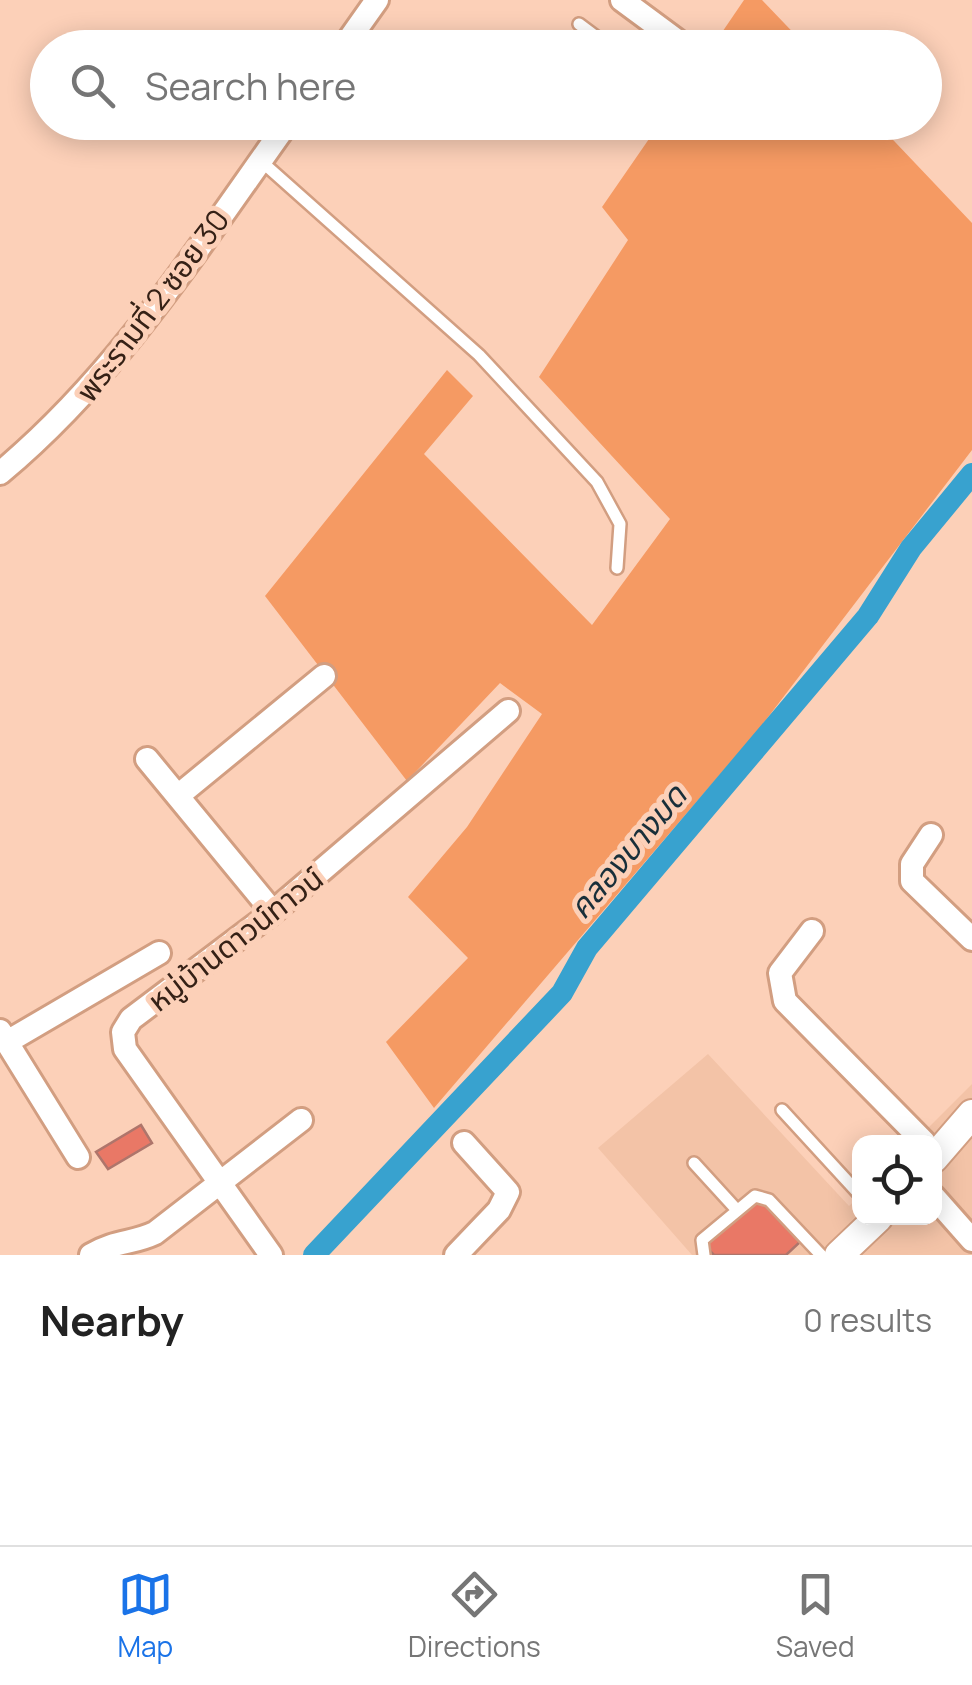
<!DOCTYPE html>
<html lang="en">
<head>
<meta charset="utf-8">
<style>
	body { margin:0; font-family:Manrope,"Noto Sans Thai",sans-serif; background:#f6f6f6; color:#222 }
	.controls { position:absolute; right:30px; bottom:30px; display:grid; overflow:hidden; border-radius:20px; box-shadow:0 5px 25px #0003 }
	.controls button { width:90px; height:90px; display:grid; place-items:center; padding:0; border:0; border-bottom:2px solid #e0e0e0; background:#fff; color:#222; font:50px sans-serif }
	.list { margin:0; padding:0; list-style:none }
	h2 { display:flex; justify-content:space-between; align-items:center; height:130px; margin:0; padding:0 40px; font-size:42px }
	h2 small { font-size:32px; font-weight:400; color:#767676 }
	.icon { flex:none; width:55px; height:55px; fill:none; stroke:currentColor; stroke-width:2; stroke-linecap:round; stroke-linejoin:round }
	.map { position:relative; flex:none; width:972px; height:1255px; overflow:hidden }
	.search { position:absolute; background:#fff; box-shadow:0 5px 25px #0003; left:30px; right:30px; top:30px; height:110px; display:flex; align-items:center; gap:25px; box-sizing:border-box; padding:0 35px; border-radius:55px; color:#767676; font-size:38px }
	.sheet { height:290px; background:#fff }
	nav { display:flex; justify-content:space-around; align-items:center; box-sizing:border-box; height:140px; border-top:2px solid #e0e0e0; background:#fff; font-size:28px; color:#767676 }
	nav a { display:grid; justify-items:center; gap:5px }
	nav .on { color:#1a73e8 }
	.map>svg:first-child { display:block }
	.built { fill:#f3c3a7 }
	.green { fill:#f59a63 }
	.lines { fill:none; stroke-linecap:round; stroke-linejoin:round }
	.canal { stroke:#38a2cf; stroke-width:22 }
	.building { fill:#e97866; stroke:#ae756b; stroke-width:2.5 }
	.service-casing { stroke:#d29e81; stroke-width:16 }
	.minor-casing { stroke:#d29e81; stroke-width:28 }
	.tertiary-casing { stroke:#d29e81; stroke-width:32 }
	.service { stroke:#fff; stroke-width:11 }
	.minor { stroke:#fff; stroke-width:22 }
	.tertiary { stroke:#fff; stroke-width:28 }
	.labels { text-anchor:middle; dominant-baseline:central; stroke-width:10; stroke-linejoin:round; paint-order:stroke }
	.street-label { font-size:30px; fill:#352116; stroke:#fcd0b8 }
	.water-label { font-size:32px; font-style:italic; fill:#182f3a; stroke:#fcd0b8 }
</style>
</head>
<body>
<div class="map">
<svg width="972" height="1255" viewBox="0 0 972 1255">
	<rect width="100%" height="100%" fill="#fcd0b8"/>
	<path class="built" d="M708,1054L849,1206L859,1197L860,1218H934V1142H914L972,1084V1255H692L598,1148Z"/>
	<path class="green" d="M744,0H762L807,47H712Z
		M660,123H877L972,223V450L759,729L434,1108L386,1042L468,958L408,897L467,827L542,714L500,683L407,781L265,596L447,370L473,396L424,454L592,625L670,519L539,377L628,240L602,207Z"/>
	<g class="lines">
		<path class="canal" d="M314,1255L562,993L587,948L868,616L911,548L972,474"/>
	</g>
	<path class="building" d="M141,1125L152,1143L108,1169L96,1152Z
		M756,1196L800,1242L786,1255H714L704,1245Z"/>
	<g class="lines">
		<g class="service-casing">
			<path id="service" d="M579,24L611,48
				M261,161L479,355L597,482L620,524L617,568
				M782,1110L860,1195
				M694,1163L736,1209
				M704,1255L702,1240L755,1196L769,1200L821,1255"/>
		</g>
		<g class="minor-casing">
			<path id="minor" d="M622,0L687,48
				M343,48L377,0
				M0,473C117,376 200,245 288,122
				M147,759L273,912
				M179,795L324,676
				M931,835L912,864V881L972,939
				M812,931L780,973L785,1001L924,1142
				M0,1031L78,1157
				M7,1042L159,953
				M934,1197L972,1240
				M91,1255C117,1240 132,1244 155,1233L301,1120
				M271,1255L125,1049L123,1032L131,1019L273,912L508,711
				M456,1255L499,1210L508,1192L464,1143"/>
		</g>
		<g class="tertiary-casing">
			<path id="tertiary" d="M934,1158L972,1114
				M839,1255L878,1218"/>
		</g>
		<use href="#service" class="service"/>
		<use href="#minor" class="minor"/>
		<use href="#tertiary" class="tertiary"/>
	</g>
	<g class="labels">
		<g class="street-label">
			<text transform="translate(152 305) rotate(-53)">พระรามที่ 2 ซอย 30</text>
			<text transform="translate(235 939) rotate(-38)">หมู่บ้านดาวน์ทาวน์</text>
		</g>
		<g class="water-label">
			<text transform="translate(627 851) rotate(-50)">คลองบางมด</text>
		</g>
	</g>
</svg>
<div class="controls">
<button><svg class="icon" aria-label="locate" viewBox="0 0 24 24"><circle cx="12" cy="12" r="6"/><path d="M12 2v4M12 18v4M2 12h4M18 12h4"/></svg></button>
</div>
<div class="search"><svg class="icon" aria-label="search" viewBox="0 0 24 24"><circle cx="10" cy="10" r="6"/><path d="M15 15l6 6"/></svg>Search here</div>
</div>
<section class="sheet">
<h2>Nearby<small>0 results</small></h2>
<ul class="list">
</ul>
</section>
<nav>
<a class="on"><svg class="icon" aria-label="map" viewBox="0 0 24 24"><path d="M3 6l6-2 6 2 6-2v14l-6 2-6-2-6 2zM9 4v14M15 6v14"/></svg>Map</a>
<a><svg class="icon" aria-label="directions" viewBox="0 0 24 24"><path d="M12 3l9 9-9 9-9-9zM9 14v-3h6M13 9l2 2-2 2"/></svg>Directions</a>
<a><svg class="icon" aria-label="saved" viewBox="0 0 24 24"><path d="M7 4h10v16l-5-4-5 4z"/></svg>Saved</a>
</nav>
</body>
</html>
